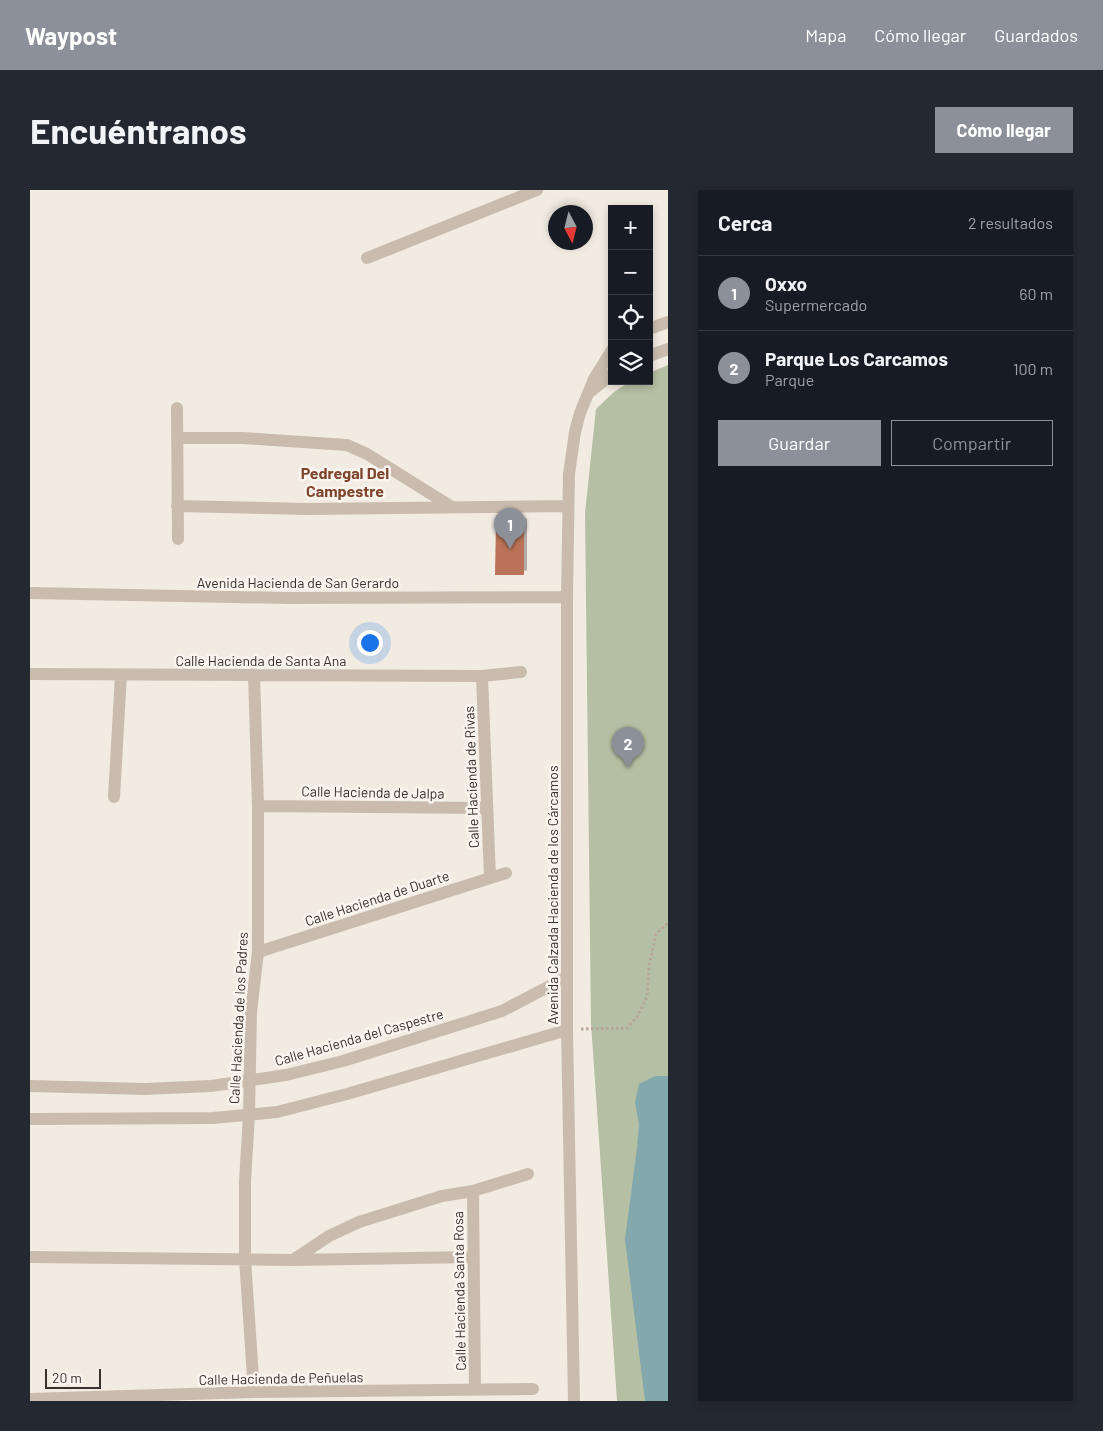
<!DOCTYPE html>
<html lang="es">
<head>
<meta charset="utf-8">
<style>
	body { margin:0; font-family:Barlow,sans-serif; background:#242831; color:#f1f3f6 }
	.controls { position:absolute; right:15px; top:15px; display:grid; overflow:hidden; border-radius:0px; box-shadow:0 2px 8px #0003 }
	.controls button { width:45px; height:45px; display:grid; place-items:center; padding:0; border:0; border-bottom:1px solid #363941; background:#171b24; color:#f1f3f6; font:25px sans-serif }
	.compass { position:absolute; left:518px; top:15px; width:45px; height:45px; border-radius:50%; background:#171b24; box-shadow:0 2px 8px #0003; rotate:173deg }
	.scale { position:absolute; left:15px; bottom:12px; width:56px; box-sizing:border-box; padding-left:5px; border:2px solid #38312c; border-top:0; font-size:14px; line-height:18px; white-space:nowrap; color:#38312c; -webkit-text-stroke:4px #f9f5ee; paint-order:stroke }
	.you { position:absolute; left:339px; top:452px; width:18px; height:18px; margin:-12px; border:4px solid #fff; border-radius:50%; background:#1a73e8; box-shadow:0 0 0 8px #1a73e833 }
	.badge { display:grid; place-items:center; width:32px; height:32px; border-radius:50%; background:#8c9099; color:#fff; font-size:16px; font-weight:700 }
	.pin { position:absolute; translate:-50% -41px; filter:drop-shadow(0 1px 2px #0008) }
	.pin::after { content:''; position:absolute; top:26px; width:18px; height:15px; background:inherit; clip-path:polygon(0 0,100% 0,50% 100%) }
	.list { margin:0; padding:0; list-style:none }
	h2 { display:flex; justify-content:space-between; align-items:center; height:65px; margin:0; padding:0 20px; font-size:21px }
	h2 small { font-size:16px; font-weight:400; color:#9ea1a6 }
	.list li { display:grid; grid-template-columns:32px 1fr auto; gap:15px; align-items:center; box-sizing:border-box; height:75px; padding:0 20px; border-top:1px solid #363941 }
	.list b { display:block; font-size:19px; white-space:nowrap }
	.list p { margin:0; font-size:16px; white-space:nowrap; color:#9ea1a6 }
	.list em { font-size:16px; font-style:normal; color:#9ea1a6 }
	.actions { display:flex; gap:10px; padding:15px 20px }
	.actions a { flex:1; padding:11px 0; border:1px solid #8c9099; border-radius:0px; text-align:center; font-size:18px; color:#8c9099 }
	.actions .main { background:#8c9099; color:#fff }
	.icon { flex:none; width:28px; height:28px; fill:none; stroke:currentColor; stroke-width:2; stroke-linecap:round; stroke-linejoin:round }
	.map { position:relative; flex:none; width:638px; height:1211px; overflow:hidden; border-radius:0px }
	header { display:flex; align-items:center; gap:30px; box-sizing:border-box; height:70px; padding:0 25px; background:#8c9099; color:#fff }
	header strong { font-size:24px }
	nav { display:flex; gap:28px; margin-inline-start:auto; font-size:18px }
	.intro { display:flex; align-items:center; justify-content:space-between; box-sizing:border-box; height:120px; padding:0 30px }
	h1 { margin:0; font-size:35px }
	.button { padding:12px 22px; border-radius:0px; background:#8c9099; color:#fff; font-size:18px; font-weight:700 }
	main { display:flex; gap:30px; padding:0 30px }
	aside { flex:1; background:#171b24; border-radius:0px; box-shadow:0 2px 8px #0003 }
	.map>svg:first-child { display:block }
	.green { fill:#b5bfa3 }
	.water { fill:#84a9ac }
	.building { fill:#ba7358; filter:url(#shadow) }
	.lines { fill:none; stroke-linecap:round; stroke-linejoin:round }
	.path { stroke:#b5a699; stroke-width:3; stroke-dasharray:2.5 2.5; stroke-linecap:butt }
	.minor { stroke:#c9bcaf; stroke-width:12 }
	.labels { text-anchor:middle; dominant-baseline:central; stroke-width:5; stroke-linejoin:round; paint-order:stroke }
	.street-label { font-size:14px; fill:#38312c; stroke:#f9f5ee }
	.quarter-label { font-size:16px; font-weight:bold; fill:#7f442d; stroke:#f9f5ee }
</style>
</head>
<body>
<header>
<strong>Waypost</strong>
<nav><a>Mapa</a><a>Cómo llegar</a><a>Guardados</a></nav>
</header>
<div class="intro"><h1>Encuéntranos</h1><a class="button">Cómo llegar</a></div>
<main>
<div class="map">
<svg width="638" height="1211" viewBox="0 0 638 1211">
	<defs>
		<filter id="shadow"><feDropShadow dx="4.5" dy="-4.5" stdDeviation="0" flood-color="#0004"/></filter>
	</defs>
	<rect width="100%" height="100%" fill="#f1ebe2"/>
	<path class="green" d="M638,175V1211H587L561,833L555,323L566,219C586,201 591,191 619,191V183Z"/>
	<path class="water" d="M625,886H638V1211H615L595,1049L607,958L609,935L605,912L609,894Z"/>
	<path class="building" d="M466,333H494V385H465Z"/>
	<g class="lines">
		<path class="path" d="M551,839L597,838L607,827L617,807L619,776L626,744L638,733"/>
		<path class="minor" d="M337,68L507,0
			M619,139L638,132
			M619,166L638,159
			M561,201L582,184
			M147,218L148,349
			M148,248H213L317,255L337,264L422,317
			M147,316L277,319L538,316
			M0,403L258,408L537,407
			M0,484L452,486L491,482
			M224,484L228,616V762L221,822L219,925L215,991V1069L224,1202
			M452,486L460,687
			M84,607L91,485
			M228,616L457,618
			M228,762L476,683
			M0,896L115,899L181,896L256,885L313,871L472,821L537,787
			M0,929L183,928L247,922L317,904L537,840
			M443,1001L445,1200
			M0,1067L263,1070L443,1067
			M263,1070L299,1046L329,1032L412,1006L443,1001L498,984
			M0,1209L224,1202L503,1199
			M544,1211L537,840V407L539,284L545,242L550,223L564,189L582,160"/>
	</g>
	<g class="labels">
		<g class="street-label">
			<text x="268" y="392">Avenida Hacienda de San Gerardo</text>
			<text x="231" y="470">Calle Hacienda de Santa Ana</text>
			<text transform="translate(441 587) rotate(-92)">Calle Hacienda de Rivas</text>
			<text transform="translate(343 602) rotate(1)">Calle Hacienda de Jalpa</text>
			<text transform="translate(522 705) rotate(-90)">Avenida Calzada Hacienda de los Cárcamos</text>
			<text transform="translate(347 708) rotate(-18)">Calle Hacienda de Duarte</text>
			<text transform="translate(208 828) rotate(-87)">Calle Hacienda de los Padres</text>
			<text transform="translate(329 847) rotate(-16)">Calle Hacienda del Caspestre</text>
			<text transform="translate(429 1101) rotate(-91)">Calle Hacienda Santa Rosa</text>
			<text transform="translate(251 1188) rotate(-1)">Calle Hacienda de Peñuelas</text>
		</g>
		<g class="quarter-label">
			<text x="315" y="282">Pedregal Del<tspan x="315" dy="18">Campestre</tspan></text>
		</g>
	</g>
</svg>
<div class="controls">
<button>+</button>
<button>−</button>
<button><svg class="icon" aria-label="locate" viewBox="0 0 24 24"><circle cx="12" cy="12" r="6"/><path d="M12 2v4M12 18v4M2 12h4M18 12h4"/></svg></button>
<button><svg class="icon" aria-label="layers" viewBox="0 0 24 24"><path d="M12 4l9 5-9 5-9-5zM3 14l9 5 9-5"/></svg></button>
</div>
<svg class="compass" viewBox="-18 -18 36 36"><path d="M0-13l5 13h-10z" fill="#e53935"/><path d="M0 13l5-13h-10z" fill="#9ea1a6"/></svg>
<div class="scale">20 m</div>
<div class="you"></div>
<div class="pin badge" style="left:480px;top:359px">1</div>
<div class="pin badge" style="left:598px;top:578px">2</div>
</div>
<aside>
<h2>Cerca<small>2 resultados</small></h2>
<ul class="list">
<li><span class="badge">1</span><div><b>Oxxo</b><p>Supermercado</p></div><em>60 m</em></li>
<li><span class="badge">2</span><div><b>Parque Los Carcamos</b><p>Parque</p></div><em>100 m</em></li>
</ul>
<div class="actions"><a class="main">Guardar</a><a>Compartir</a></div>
</aside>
</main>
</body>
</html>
